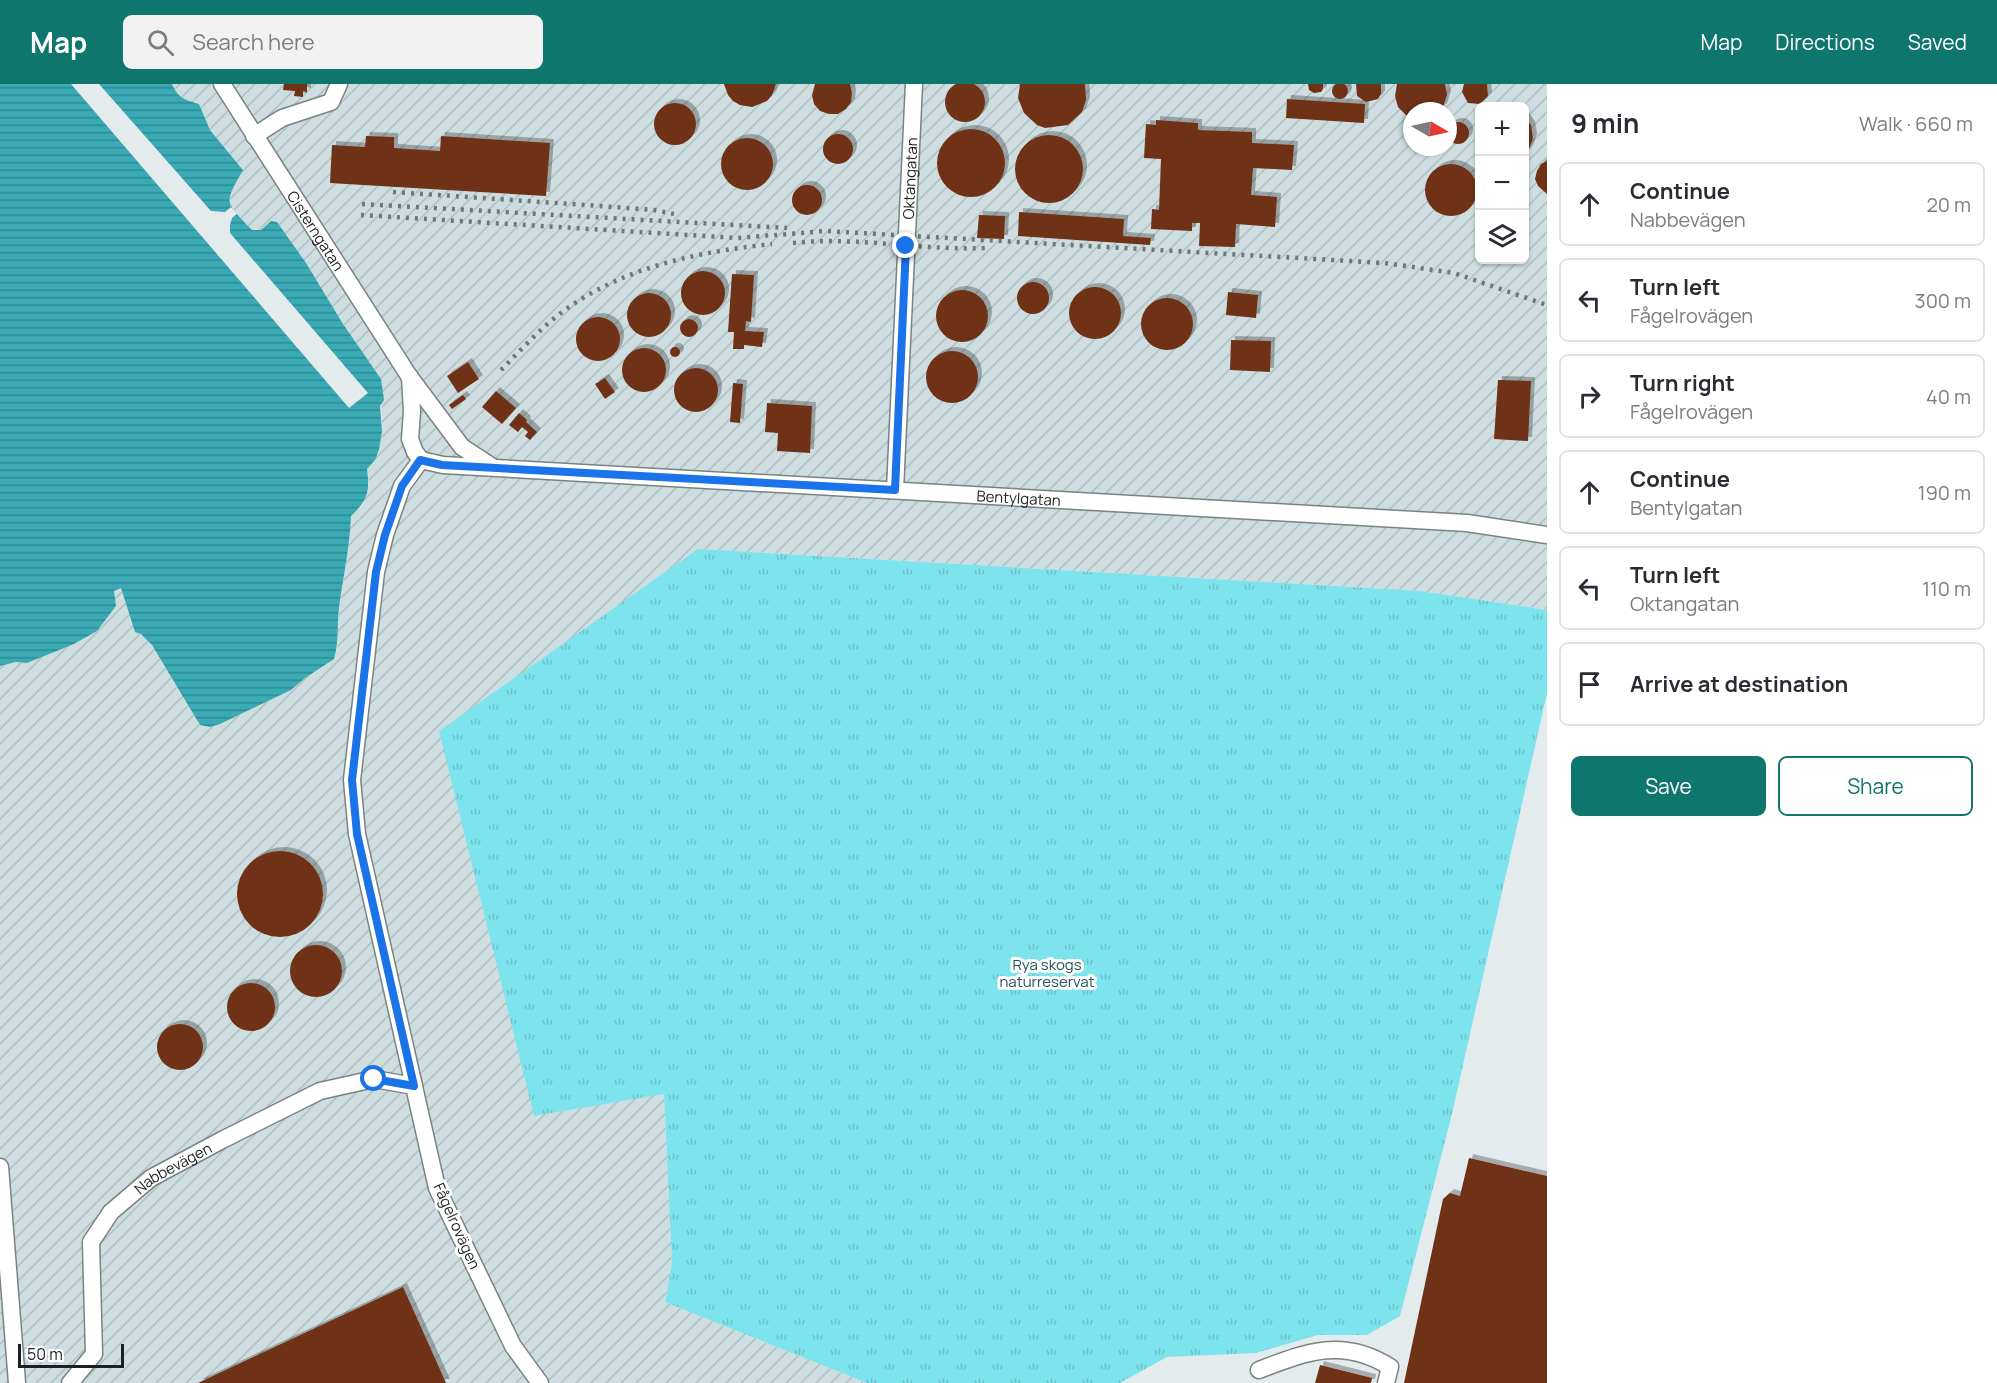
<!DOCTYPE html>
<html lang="en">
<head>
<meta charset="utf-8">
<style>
	body { margin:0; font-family:Manrope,sans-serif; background:#f2f2f3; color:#2b2b33 }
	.controls { position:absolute; right:18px; top:18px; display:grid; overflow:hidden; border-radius:9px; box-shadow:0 2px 4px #0004 }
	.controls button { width:54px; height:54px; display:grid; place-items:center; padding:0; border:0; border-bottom:2px solid #e1e1e2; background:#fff; color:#2b2b33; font:30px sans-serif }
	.compass { position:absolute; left:1403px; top:18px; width:54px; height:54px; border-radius:50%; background:#fff; box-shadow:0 2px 4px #0004; rotate:99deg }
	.scale { position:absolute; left:18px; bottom:15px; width:106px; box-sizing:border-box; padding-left:6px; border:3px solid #1c1f1f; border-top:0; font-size:16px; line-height:21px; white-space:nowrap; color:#1c1f1f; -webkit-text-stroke:4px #fff; paint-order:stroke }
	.stop { position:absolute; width:18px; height:18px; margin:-14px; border:4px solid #1a73e8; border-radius:50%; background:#fff }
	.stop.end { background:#1a73e8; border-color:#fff; box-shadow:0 2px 6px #0008 }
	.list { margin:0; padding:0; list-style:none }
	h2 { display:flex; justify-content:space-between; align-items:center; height:78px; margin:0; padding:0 24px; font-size:26px }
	h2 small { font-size:20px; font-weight:400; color:#7c7c81 }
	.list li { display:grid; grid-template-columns:39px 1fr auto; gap:18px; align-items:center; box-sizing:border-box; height:84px; margin:0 12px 12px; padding:0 12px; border:2px solid #e1e1e2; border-radius:9px }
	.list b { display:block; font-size:22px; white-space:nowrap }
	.list p { margin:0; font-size:20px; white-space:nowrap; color:#7c7c81 }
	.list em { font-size:20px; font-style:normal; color:#7c7c81 }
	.actions { display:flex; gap:12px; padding:18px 24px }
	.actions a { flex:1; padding:14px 0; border:2px solid #0f766e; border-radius:9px; text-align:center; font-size:21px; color:#0f766e }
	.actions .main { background:#0f766e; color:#fff }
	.icon { flex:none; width:33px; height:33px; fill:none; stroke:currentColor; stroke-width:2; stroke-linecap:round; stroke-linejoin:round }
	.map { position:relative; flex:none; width:1547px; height:1299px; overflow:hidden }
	header { display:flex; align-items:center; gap:36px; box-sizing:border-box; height:84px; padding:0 30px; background:#0f766e; color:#fff }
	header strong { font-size:28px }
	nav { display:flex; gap:33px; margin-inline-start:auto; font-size:21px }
	.search { width:420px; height:54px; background:#f2f2f3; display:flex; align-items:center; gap:15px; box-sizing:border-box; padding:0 21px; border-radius:9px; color:#7c7c81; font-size:22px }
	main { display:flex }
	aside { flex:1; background:#fff }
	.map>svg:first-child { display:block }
	.industrial { fill:url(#industrial-furrows); fill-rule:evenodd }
	.park { fill:url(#park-tufts) }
	.water { fill:url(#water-rules) }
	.pier { fill:#e3ebec }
	.building { fill:#703014; filter:url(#shadow) }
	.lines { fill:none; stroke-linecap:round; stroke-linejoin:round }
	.minor-casing { stroke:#7b8282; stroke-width:19 }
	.minor { stroke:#fff; stroke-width:16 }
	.rail { stroke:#717677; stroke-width:4.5; stroke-dasharray:3 6; stroke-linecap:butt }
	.route { stroke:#1a73e8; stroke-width:8 }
	.labels { text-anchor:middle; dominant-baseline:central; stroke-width:6; stroke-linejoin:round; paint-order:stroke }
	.street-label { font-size:15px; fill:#1c1f1f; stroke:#fff }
	.park-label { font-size:15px; fill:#245458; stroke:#fff }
</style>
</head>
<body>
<header>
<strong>Map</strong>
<div class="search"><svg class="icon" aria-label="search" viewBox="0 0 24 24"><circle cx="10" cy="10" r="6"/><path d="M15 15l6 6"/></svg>Search here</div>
<nav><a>Map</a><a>Directions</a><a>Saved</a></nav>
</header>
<main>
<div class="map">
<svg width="1547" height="1299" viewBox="0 0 1547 1299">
	<defs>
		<pattern id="industrial-furrows" width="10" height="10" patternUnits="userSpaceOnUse" patternTransform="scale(1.5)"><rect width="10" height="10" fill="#cedee0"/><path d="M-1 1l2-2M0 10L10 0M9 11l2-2" fill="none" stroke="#b0bec0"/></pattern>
		<pattern id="park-tufts" width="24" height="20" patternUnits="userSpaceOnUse" patternTransform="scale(1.5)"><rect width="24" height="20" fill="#7de3ed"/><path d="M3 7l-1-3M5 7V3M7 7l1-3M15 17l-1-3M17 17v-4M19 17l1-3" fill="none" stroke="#6bc2cb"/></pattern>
		<pattern id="water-rules" width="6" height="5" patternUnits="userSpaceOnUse" patternTransform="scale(1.5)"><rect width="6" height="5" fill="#3aaab5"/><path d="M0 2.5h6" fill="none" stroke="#308a93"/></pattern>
		<filter id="shadow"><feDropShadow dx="4" dy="-4" stdDeviation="0" flood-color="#0004"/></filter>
	</defs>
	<rect width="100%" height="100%" fill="#e3ebec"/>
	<path class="industrial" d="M172,0H1547V526L1420,507L698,465L664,1010L672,1179L665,1218L867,1299H0V582L16,578L27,579L74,560L97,547L114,507L121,504L135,547L141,550L152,561L200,641L210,643L220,640L291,606L337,566L339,525L350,453L351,432L363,421L369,400L367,385L375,376L382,347L381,295L271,137L261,146H252L231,123L229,110L243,85L210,46L199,20L183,16L176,10ZM1480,22H1524V176H1480ZM1412,27H1448V63H1412Z"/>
	<path class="park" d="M698,465L1420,507L1547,526V609L1451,1034L1400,1232L1367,1251H1318L1256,1269L1167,1273L1120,1299H867L665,1218L672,1179L664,1010L534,1032L439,647Z"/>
	<path class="water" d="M0,0H172C178,14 185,16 199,20L210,46L243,86C223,121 225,117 252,146H261L271,137L277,138L306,179L343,240L381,295L384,316L380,322L382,347L379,366L375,376L367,385C370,407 368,416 351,432C350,463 343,493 339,524C337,541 339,559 334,575L305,594L291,606L220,640L210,643L200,641L152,561L141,550L135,548L121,504L114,507L116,522L97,547L74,560L27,579L16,578L0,582Z"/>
	<path class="pier" d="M71,0H99L211,127L225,128L231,123L237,130L232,134L230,141V149L368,309L349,324Z"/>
	<path class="building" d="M945 18a20 20 0 1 1 40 0a20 20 0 1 1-40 0Z
		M1332 7a8 8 0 1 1 16 0a8 8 0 1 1-16 0Z
		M284,0H307V8L303,7V13L294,12L295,7L283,6Z
		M724,0H776L772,11L767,17L752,23L740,21L733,17L728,11Z
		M815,0H850L852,9L851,18L846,25L838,30H829L820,27L814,20L812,11Z
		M1020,0H1085L1086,16L1082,28L1068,41L1045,44L1037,41L1024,29L1018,14Z
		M1308,0H1323V5L1321,8L1314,9L1309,6Z
		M1356,0H1381V10L1378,15L1366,18L1357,12Z
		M1397,0H1445L1447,11L1443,23L1439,27H1412V34L1407,32L1398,23L1395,12Z
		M1464,0H1487L1488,12L1480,20L1468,19L1462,8Z
		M1287,15L1365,20L1364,39L1286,34Z
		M654 40a21 21 0 1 1 42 0a21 21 0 1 1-42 0Z
		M1524,32L1531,41L1533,54L1529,65L1524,71Z
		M1156,36L1198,39V46L1252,48V59L1294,61L1292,86L1253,84L1251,111L1277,113L1275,143L1236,140L1235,163L1199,162L1200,139H1192V147L1151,145L1152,125L1159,126L1161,75L1144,74L1146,40L1156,41Z
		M1447 49a11 11 0 1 1 22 0a11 11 0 1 1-22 0Z
		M937 79a34 34 0 1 1 68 0a34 34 0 1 1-68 0Z
		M823 65a15 15 0 1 1 30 0a15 15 0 1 1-30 0Z
		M1015 85a34 34 0 1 1 68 0a34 34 0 1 1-68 0Z
		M366,52L394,53V64L440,67L441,52L550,59L546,112L330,99L332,61L365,63Z
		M721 80a26 26 0 1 1 52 0a26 26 0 1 1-52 0Z
		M1547,77V110L1538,102L1535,95L1537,87L1541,80Z
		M1425 106a26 26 0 1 1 52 0a26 26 0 1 1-52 0Z
		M792 116a15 15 0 1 1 30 0a15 15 0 1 1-30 0Z
		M1019,128L1124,135L1123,152L1151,154L1150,161L1018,152Z
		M979,131L1005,132L1004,155L977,154Z
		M681 209a22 22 0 1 1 44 0a22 22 0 1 1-44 0Z
		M732,190L754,191L751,238L746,237L745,247L764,248L762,263L744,261V265H733L734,248H728Z
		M1017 214a16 16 0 1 1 32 0a16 16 0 1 1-32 0Z
		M1069 229a26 26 0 1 1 52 0a26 26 0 1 1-52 0Z
		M936 232a26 26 0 1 1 52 0a26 26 0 1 1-52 0Z
		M1228,208L1258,211L1256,234L1226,231Z
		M627 231a22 22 0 1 1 44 0a22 22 0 1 1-44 0Z
		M1141 240a26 26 0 1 1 52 0a26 26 0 1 1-52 0Z
		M576 255a22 22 0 1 1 44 0a22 22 0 1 1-44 0Z
		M680 244a9 9 0 1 1 18 0a9 9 0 1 1-18 0Z
		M1231,256L1271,257L1270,288L1230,286Z
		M670 268a5 5 0 1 1 10 0a5 5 0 1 1-10 0Z
		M622 286a22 22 0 1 1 44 0a22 22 0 1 1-44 0Z
		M926 293a26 26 0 1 1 52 0a26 26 0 1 1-52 0Z
		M468,278L479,295L458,309L447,292Z
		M674 306a22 22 0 1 1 44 0a22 22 0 1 1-44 0Z
		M605,294L615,308L605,315L595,300Z
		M1498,296L1531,297L1528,357L1494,355Z
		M733,299L743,300L740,339L730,338Z
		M496,307L516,324L502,340L482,323Z
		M463,311L466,315L452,325L449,321Z
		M767,319L812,322L810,369L777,367L778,349L765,348Z
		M519,329L527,336L526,338L537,348L530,356L525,352L528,348L522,343L518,348L509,341Z
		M237 810a43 43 0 1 1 86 0a43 43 0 1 1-86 0Z
		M290 887a26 26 0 1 1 52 0a26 26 0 1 1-52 0Z
		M227 923a24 24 0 1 1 48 0a24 24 0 1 1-48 0Z
		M157 963a23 23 0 1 1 46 0a23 23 0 1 1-46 0Z
		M1469,1074L1547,1092V1299H1404L1443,1115L1450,1109L1460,1112Z
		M403,1203L446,1299H198Z
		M1320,1281L1372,1294L1371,1299H1315Z"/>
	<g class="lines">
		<g class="minor-casing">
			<g id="minor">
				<path id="s1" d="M222,0L409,292L462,363L491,382"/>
				<path d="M254,52L282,34L331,18L339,0"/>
				<path d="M410,293L412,327L410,355L415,368L421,376"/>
				<path id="s2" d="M895,406L914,0"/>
				<path d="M0,1083L17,1299"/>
				<path d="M1259,1286C1306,1268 1343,1253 1390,1283L1386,1299"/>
				<path id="s3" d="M70,1299L94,1270L91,1158L111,1128L151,1094L222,1056L320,1007L374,995L414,1002"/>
				<path id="s4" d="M540,1299L513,1262L437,1104L357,750L352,696L376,488L385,451L402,402L421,376L443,381L1467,439L1547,451"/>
			</g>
		</g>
		<use href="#minor" class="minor"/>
		<path class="rail" d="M393,108L586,121L654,126L674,130
			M362,120L787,144
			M361,131L738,154L826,147L1385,179L1454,189L1547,221
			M793,159C858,152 922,167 987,164
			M501,286C519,268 537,248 557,232C618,184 696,168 772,160"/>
	</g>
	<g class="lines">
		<path class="route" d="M374,995L414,1002L357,750L352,696L376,488L385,451L402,402L420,376L442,381L895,406L906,162"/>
	</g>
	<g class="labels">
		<g class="street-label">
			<text stroke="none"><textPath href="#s2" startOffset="312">Oktangatan</textPath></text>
			<text stroke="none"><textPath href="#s1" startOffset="174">Cisterngatan</textPath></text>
			<text stroke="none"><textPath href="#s4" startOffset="1569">Bentylgatan</textPath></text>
			<text stroke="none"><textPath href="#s3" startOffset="262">Nabbevägen</textPath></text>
			<text transform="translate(457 1142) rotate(66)">Fågelrovägen</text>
		</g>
		<g class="park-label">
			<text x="1047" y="880">Rya skogs<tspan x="1047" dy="17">naturreservat</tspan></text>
		</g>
	</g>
</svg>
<div class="controls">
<button>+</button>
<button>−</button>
<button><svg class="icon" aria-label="layers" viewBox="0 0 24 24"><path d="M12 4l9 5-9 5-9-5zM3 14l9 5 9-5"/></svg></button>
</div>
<svg class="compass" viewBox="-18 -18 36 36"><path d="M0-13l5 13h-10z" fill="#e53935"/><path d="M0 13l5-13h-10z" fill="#7c7c81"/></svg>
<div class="scale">50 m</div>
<div class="stop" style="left:374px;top:995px"></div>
<div class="stop end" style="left:906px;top:162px"></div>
</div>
<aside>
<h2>9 min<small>Walk · 660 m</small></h2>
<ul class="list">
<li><svg class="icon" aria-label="ahead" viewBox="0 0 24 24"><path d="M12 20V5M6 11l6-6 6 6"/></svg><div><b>Continue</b><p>Nabbevägen</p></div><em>20 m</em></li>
<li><svg class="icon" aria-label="left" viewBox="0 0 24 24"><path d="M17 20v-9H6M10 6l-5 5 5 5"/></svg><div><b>Turn left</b><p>Fågelrovägen</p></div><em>300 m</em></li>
<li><svg class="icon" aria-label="right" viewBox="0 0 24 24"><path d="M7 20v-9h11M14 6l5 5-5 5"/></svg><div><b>Turn right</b><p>Fågelrovägen</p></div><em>40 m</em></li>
<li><svg class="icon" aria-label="ahead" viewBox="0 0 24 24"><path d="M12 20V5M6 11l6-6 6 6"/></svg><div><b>Continue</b><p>Bentylgatan</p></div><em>190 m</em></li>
<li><svg class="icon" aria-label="left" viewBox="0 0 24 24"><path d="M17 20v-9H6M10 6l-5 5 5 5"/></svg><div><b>Turn left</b><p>Oktangatan</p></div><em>110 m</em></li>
<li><svg class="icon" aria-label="arrive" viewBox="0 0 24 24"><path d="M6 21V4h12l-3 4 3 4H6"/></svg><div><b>Arrive at destination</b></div></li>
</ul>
<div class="actions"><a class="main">Save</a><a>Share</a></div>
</aside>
</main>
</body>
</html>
